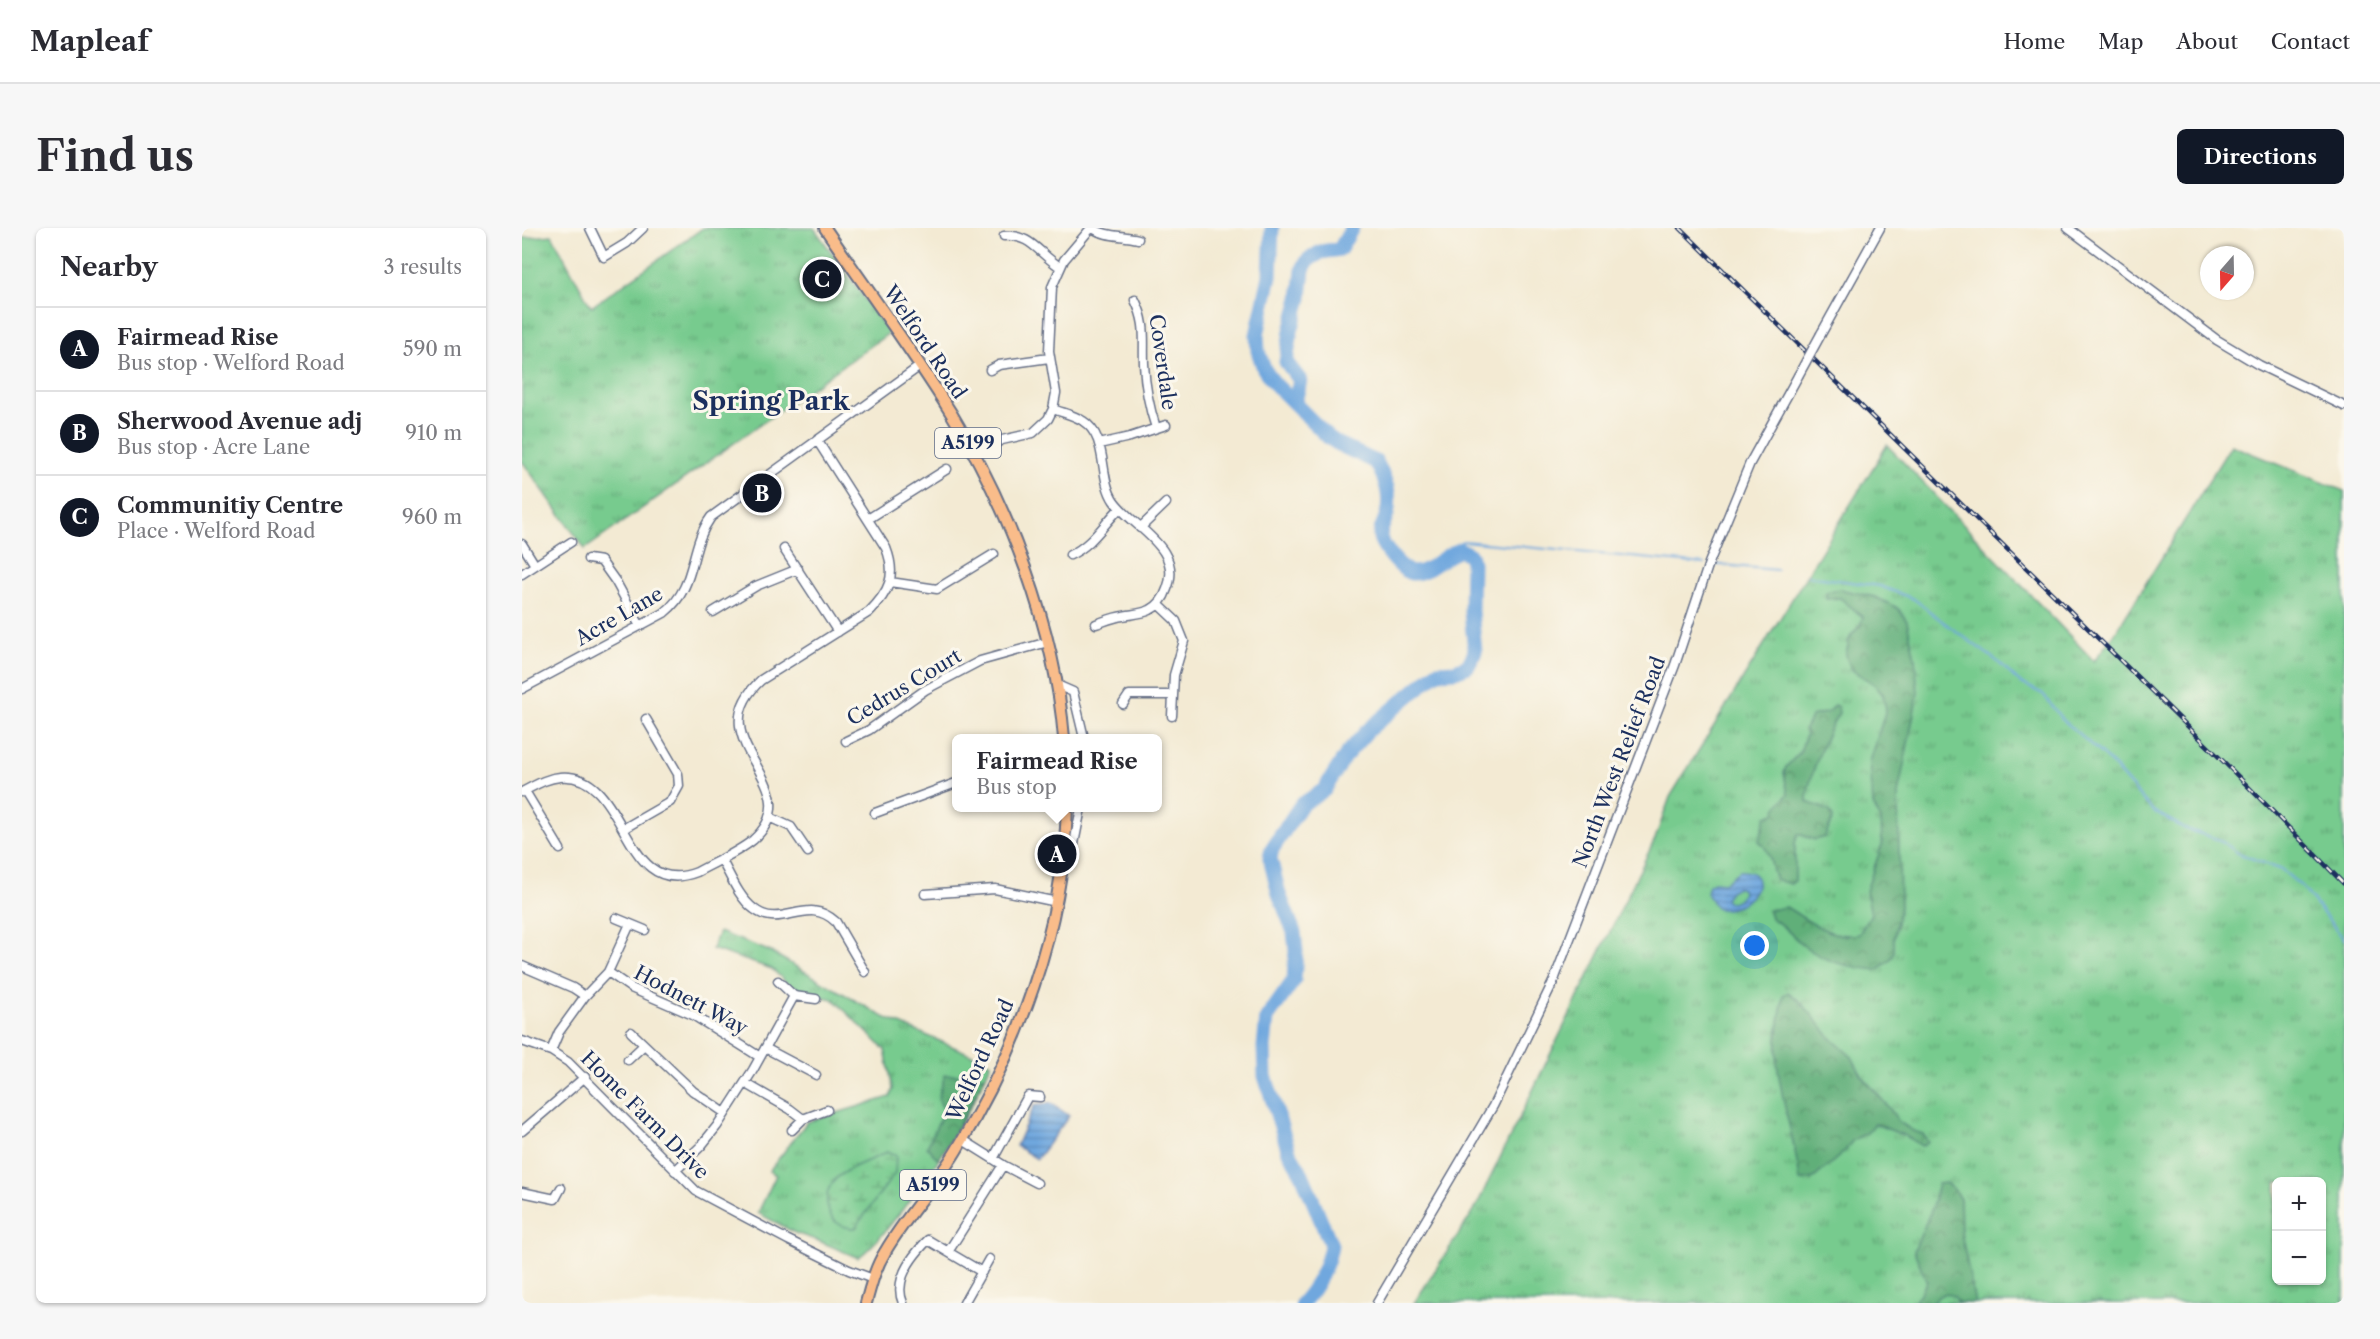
<!DOCTYPE html>
<html lang="en">
<head>
<meta charset="utf-8">
<style>
	body { margin:0; font-family:"Libre Caslon Text",serif; background:#f7f7f7; color:#2b2b33 }
	.controls { position:absolute; right:18px; bottom:18px; display:grid; overflow:hidden; border-radius:9px; box-shadow:0 2px 4px #0004 }
	.controls button { width:54px; height:54px; display:grid; place-items:center; padding:0; border:0; border-bottom:2px solid #e1e1e2; background:#fff; color:#2b2b33; font:30px sans-serif }
	.compass { position:absolute; left:1678px; top:18px; width:54px; height:54px; border-radius:50%; background:#fff; box-shadow:0 2px 4px #0004; rotate:200deg }
	.you { position:absolute; left:1233px; top:718px; width:21px; height:21px; margin:-15px; border:4px solid #fff; border-radius:50%; background:#1a73e8; box-shadow:0 0 0 9px #1a73e833 }
	.badge { display:grid; place-items:center; width:39px; height:39px; border-radius:50%; background:#111827; color:#fff; font-size:20px; font-weight:700 }
	.pin { position:absolute; translate:-50% -50%; border:3px solid #fff; box-shadow:0 2px 6px #0006 }
	.popup { position:absolute; left:430px; top:506px; width:210px; height:78px; box-sizing:border-box; display:grid; place-content:center; border-radius:9px; background:#fff; filter:drop-shadow(0 2px 4px #0005); font-size:20px; white-space:nowrap; color:#7c7c81 }
	.popup b { font-size:22px; color:#2b2b33 }
	.popup::after { content:''; position:absolute; left:50%; top:100%; margin-left:-12px; border:12px solid transparent; border-top-color:#fff }
	.list { margin:0; padding:0; list-style:none }
	h2 { display:flex; justify-content:space-between; align-items:center; height:78px; margin:0; padding:0 24px; font-size:26px }
	h2 small { font-size:20px; font-weight:400; color:#7c7c81 }
	.list li { display:grid; grid-template-columns:39px 1fr auto; gap:18px; align-items:center; box-sizing:border-box; height:84px; padding:0 24px; border-top:2px solid #e1e1e2 }
	.list b { display:block; font-size:22px; white-space:nowrap }
	.list p { margin:0; font-size:20px; white-space:nowrap; color:#7c7c81 }
	.list em { font-size:20px; font-style:normal; color:#7c7c81 }
	.map { position:relative; flex:none; width:1822px; height:1075px; overflow:hidden; border-radius:9px }
	header { display:flex; align-items:center; gap:36px; box-sizing:border-box; height:84px; padding:0 30px; background:#fff; border-bottom:2px solid #e1e1e2 }
	header strong { font-size:28px }
	nav { display:flex; gap:33px; margin-inline-start:auto; font-size:21px }
	.intro { display:flex; align-items:center; justify-content:space-between; box-sizing:border-box; height:144px; padding:0 36px }
	h1 { margin:0; font-size:42px }
	.button { padding:15px 27px; border-radius:9px; background:#111827; color:#fff; font-size:21px; font-weight:700 }
	main { display:flex; gap:36px; padding:0 36px }
	aside { flex:1; background:#fff; border-radius:9px; box-shadow:0 2px 4px #0004 }
	.map>svg:first-child { display:block }
	.grass { fill:url(#grass-tufts); stroke:#497d76; stroke-width:1.5; fill-rule:evenodd }
	.forest { fill:url(#forest-crowns); stroke:#3e6f6c; stroke-width:1.5 }
	.wetland { fill:url(#wetland-marsh); stroke:#497d76; stroke-width:1.5 }
	.water { fill:url(#water-rules); stroke:#466b9e; stroke-width:1.5; fill-rule:evenodd }
	.lines { fill:none; stroke-linecap:round; stroke-linejoin:round }
	.stream { stroke:#70a7de; stroke-width:2 }
	.river { stroke:#70a7de; stroke-width:15 }
	.minor-casing { stroke:#677087; stroke-width:11 }
	.major-casing { stroke:#677087; stroke-width:14 }
	.minor { stroke:#fff; stroke-width:8 }
	.major { stroke:#f9bc8a; stroke-width:10 }
	.rail-casing { stroke:#1b2f5e; stroke-width:4.5 }
	.rail { stroke:#fbf7ec; stroke-width:2; stroke-dasharray:7; stroke-linecap:butt }
	.minor-bridge-casing { stroke:#677087; stroke-width:11; stroke-linecap:butt }
	.minor-bridge { stroke:#fff; stroke-width:8 }
	.labels { text-anchor:middle; dominant-baseline:central; stroke-width:6; stroke-linejoin:round; paint-order:stroke }
	.shield { fill:#fbf7ec; stroke:#5e6b89; stroke-width:1.5 }
	.shield-label { font-size:18px; font-weight:bold; fill:#1b2f5e }
	.street-label { font-size:20px; fill:#1b2f5e; stroke:#fbf7ec }
	.district-label { font-size:26px; font-weight:bold; fill:#1b2f5e; stroke:#fbf7ec }
</style>
</head>
<body>
<header>
<strong>Mapleaf</strong>
<nav><a>Home</a><a>Map</a><a>About</a><a>Contact</a></nav>
</header>
<div class="intro"><h1>Find us</h1><a class="button">Directions</a></div>
<main>
<aside>
<h2>Nearby<small>3 results</small></h2>
<ul class="list">
<li><span class="badge">A</span><div><b>Fairmead Rise</b><p>Bus stop · Welford Road</p></div><em>590 m</em></li>
<li><span class="badge">B</span><div><b>Sherwood Avenue adj</b><p>Bus stop · Acre Lane</p></div><em>910 m</em></li>
<li><span class="badge">C</span><div><b>Communitiy Centre</b><p>Place · Welford Road</p></div><em>960 m</em></li>
</ul>
</aside>
<div class="map">
<svg width="1822" height="1075" viewBox="0 0 1822 1075">
	<defs>
		<pattern id="grass-tufts" width="24" height="20" patternUnits="userSpaceOnUse" patternTransform="scale(1.5)"><rect width="24" height="20" fill="#77cb8e"/><path d="M3 7l-1-3M5 7V3M7 7l1-3M15 17l-1-3M17 17v-4M19 17l1-3" fill="none" stroke="#61a577"/></pattern>
		<pattern id="forest-crowns" width="20" height="18" patternUnits="userSpaceOnUse" patternTransform="scale(1.5)"><rect width="20" height="18" fill="#61af79"/><path d="M2 6a3 3 0 1 1 6 0M12 15a3 3 0 1 1 6 0" fill="none" stroke="#4f8f66"/></pattern>
		<pattern id="wetland-marsh" width="20" height="14" patternUnits="userSpaceOnUse" patternTransform="scale(1.5)"><rect width="20" height="14" fill="#77cb8e"/><path d="M1 5h8M5 5V1M11 12h8M15 12V8" fill="none" stroke="#61a577"/></pattern>
		<pattern id="water-rules" width="6" height="5" patternUnits="userSpaceOnUse" patternTransform="scale(1.5)"><rect width="6" height="5" fill="#70a7de"/><path d="M0 2.5h6" fill="none" stroke="#5b88b7"/></pattern>
	</defs>
	<rect width="100%" height="100%" fill="#fbf7ec"/>
	<filter id="ink" filterUnits="userSpaceOnUse"><feTurbulence type="fractalNoise" baseFrequency=".0167" numOctaves="2"/><feDisplacementMap in="SourceGraphic" scale="12" xChannelSelector="R" yChannelSelector="G"/><feConvolveMatrix kernelMatrix="1 2 1 2 8 2 1 2 1" color-interpolation-filters="sRGB"/></filter>
	<filter id="wash" filterUnits="userSpaceOnUse"><feTurbulence type="fractalNoise" baseFrequency=".008" numOctaves="4" result="noise"/><feDisplacementMap in="SourceGraphic" scale="24" xChannelSelector="R" yChannelSelector="G"/><feGaussianBlur stdDeviation="1.35" result="paint"/><feColorMatrix in="noise" values="0 0 0 0 0 0 0 0 0 0 0 0 0 0 0 0 0 1.4 0 .05"/><feComposite in="paint" operator="in"/></filter>
	<g filter="url(#wash)">
		<rect width="100%" height="100%" fill="#f3ead3"/>
		<path class="grass" d="M181,0H292L367,105L63,321L0,233V10L30,7L69,79Z
			M1365,217L1572,433L1594,404L1709,217L1822,263V1075H892L953,981L1133,611L1148,569ZM1754,954H1800V1052H1754Z
			M197,704L247,723L362,789L469,835C450,885 418,932 386,974C370,995 356,1014 336,1030L297,1013L273,1005L236,985L254,947L247,943L285,894L368,869L371,861L363,822L311,771L274,764L250,741L190,721ZM365,924L313,994L324,943L347,934Z"/>
		<path class="forest" d="M1317,361L1353,369L1376,380L1385,393L1393,430L1396,465L1376,566L1378,679L1372,709V724L1368,732L1355,742C1327,739 1303,735 1281,717C1270,708 1262,697 1249,690L1247,682L1264,679C1288,693 1309,712 1337,706L1349,686L1344,663L1360,617L1359,592L1351,577L1348,534L1364,481L1361,467L1352,456L1330,442L1325,431L1324,426L1328,409L1338,397L1341,389L1318,370L1304,371V364Z
			M1312,477L1316,479L1317,485C1305,502 1285,553 1285,574L1308,583L1311,590L1303,609L1293,612L1276,606L1273,615V653L1268,656L1254,652C1248,637 1250,624 1237,613L1244,588L1253,585L1255,579L1266,566L1262,545L1264,539L1278,524L1284,506L1283,501L1290,488L1306,484Z
			M1266,764L1280,775L1310,811L1330,829L1340,848L1368,881L1377,894L1391,903L1401,906L1406,914L1400,918L1381,907L1353,896L1345,905L1331,912L1322,924L1292,950L1278,953C1273,912 1259,874 1255,833C1253,812 1258,789 1261,768Z
			M423,847L464,848L417,932L405,919L422,882L416,871Z
			M1423,955L1431,960L1438,971L1439,1004L1453,1075H1437L1432,1068L1424,1065L1417,1068L1411,1075H1392L1405,1054L1392,1023L1410,980L1416,956Z"/>
		<path class="wetland" d="M365,924L374,928L373,945L333,1000C322,1000 311,995 307,984C294,945 340,938 365,924Z"/>
		<path class="water" d="M1217,643C1259,642 1221,690 1194,680L1185,665L1187,657L1191,654L1202,655ZM1215,659L1220,661L1221,665L1217,672L1210,675L1205,674L1203,670L1208,663Z
			M529,875L547,888L515,931L494,918L512,878Z"/>
		<g class="lines">
			<path class="stream" d="M929,324L933,317L941,313L1183,336
				M1189,336L1255,342
				M1286,348L1358,358L1392,371L1420,393L1475,433L1497,454L1521,466L1539,490L1586,532L1631,583L1664,601L1698,612L1716,625L1760,642L1780,659L1822,711"/>
			<path class="river" d="M750,0L748,48L735,107L736,123L742,141L752,155L806,209L818,217L854,234C863,250 870,267 865,286C863,293 858,301 858,308C858,317 881,344 890,345C908,346 922,325 939,322L948,327L950,334L949,383L953,424L946,438L933,443L915,444L846,502L824,527L802,562L779,577L750,621L748,630L757,666L772,704L774,723L772,752L745,790L742,819L743,848L767,924L780,946L809,1017C806,1038 794,1060 780,1075
				M773,174L778,152L764,134L769,103L778,70L781,41L786,32L799,24L818,21L830,0"/>
		</g>
	</g>
	<g filter="url(#ink)">
		<g class="lines">
			<g class="minor-casing">
				<path id="minor" d="M68,0L82,29L105,15L121,0
					M570,0C584,9 600,7 616,11
					M1546,0L1695,112L1737,137L1822,178
					M482,8C509,6 516,25 538,39
					M613,72C625,96 621,110 622,136C623,158 627,179 634,200
					M1299,106L1358,0
					M468,142L477,137L527,130
					M531,181C541,185 552,187 561,193C587,209 576,250 592,273C611,300 662,320 645,361C642,370 636,378 628,382C619,386 610,386 601,388C592,389 583,393 574,396
					M577,216L608,209L644,197
					M451,226L480,212L511,205L526,191L531,181L534,165L527,123L530,59L542,32L569,0
					M346,291L425,241
					M618,300L644,275
					M0,316L13,337
					M262,321L316,404
					M548,327C570,317 581,297 598,280
					M66,331L79,333L94,354L118,398
					M0,346L49,314
					M368,354L415,361L472,326
					M636,376L654,393L662,413L652,447L650,488
					M191,384L234,358L276,341
					M535,457L551,464L562,510
					M0,461L142,385C176,358 166,321 189,289L398,138
					M601,476L607,467H651
					M324,513L347,502L403,462L458,433L526,414
					M3,563L38,621
					M0,564C12,558 24,550 38,549C107,543 98,674 175,644C193,634 215,625 231,612C293,556 171,515 239,452L347,384C367,364 375,348 364,320L295,212
					M353,585L434,555
					M247,589L269,599L286,624
					M101,601L148,574L157,558L156,546L124,491
					M551,621L559,580
					M199,631C208,647 217,670 232,681C260,703 285,666 314,694L343,744
					M403,666L473,661L535,674
					M94,690L123,702
					M0,738L51,760L63,768
					M86,744L109,760L171,787L238,829
					M256,753L272,768L294,771
					M109,804L171,863L203,885
					M0,813L29,823L46,834L174,963L266,1012L327,1042L351,1051
					M243,820L294,847
					M29,823L37,804L63,768L86,744L108,696
					M106,832L122,817
					M223,855L268,881L281,891
					M270,902L281,891L305,882
					M0,903L63,849
					M471,931L506,868L518,869
					M481,937L515,955
					M153,943L179,918L195,898L231,842L272,768
					M0,964L33,971L39,960
					M426,1024L460,1044
					M381,1075C371,1052 390,1028 406,1012L426,1024L481,937L441,912
					M442,1075L467,1031
					M855,1075L971,878L1032,752L1153,437L1187,335L1228,235L1276,148"/>
			</g>
			<g class="major-casing">
				<path id="major" d="M303,0C345,62 390,122 429,185C487,280 533,400 542,510
					M344,1075C349,1057 353,1040 363,1024C384,988 413,958 434,923C497,820 541,701 545,580"/>
			</g>
			<use href="#minor" class="minor"/>
			<use href="#major" class="major"/>
			<g class="rail-casing">
				<path id="rail" d="M1158,0L1704,536L1822,656"/>
			</g>
			<use href="#rail" class="rail"/>
			<g class="minor-bridge-casing">
				<path id="minor-bridge" d="M1276,148L1299,106"/>
			</g>
			<use href="#minor-bridge" class="minor-bridge"/>
		</g>
	</g>
	<g class="labels">
		<g class="shield">
			<rect x="413" y="200" width="66" height="30" rx="4.5"/>
			<rect x="378" y="942" width="66" height="30" rx="4.5"/>
		</g>
		<g class="shield-label">
			<text x="446" y="215">A5199</text>
			<text x="411" y="957">A5199</text>
		</g>
		<g class="street-label">
			<text transform="translate(403 114) rotate(56)">Welford Road</text>
			<text transform="translate(641 134) rotate(82)">Coverdale</text>
			<text transform="translate(97 388) rotate(-30)">Acre Lane</text>
			<text transform="translate(382 459) rotate(-31)">Cedrus Court</text>
			<text transform="translate(1097 534) rotate(-69)">North West Relief Road</text>
			<text transform="translate(169 772) rotate(28)">Hodnett Way</text>
			<text transform="translate(458 832) rotate(-65)">Welford Road</text>
			<text transform="translate(123 887) rotate(45)">Home Farm Drive</text>
		</g>
		<g class="district-label">
			<text x="249" y="173">Spring Park</text>
		</g>
	</g>
</svg>
<div class="controls">
<button>+</button>
<button>−</button>
</div>
<svg class="compass" viewBox="-18 -18 36 36"><path d="M0-13l5 13h-10z" fill="#e53935"/><path d="M0 13l5-13h-10z" fill="#7c7c81"/></svg>
<div class="you"></div>
<div class="pin badge" style="left:535px;top:626px">A</div>
<div class="popup"><b>Fairmead Rise</b>Bus stop</div>
<div class="pin badge" style="left:240px;top:265px">B</div>
<div class="pin badge" style="left:300px;top:51px">C</div>
</div>
</main>
</body>
</html>
